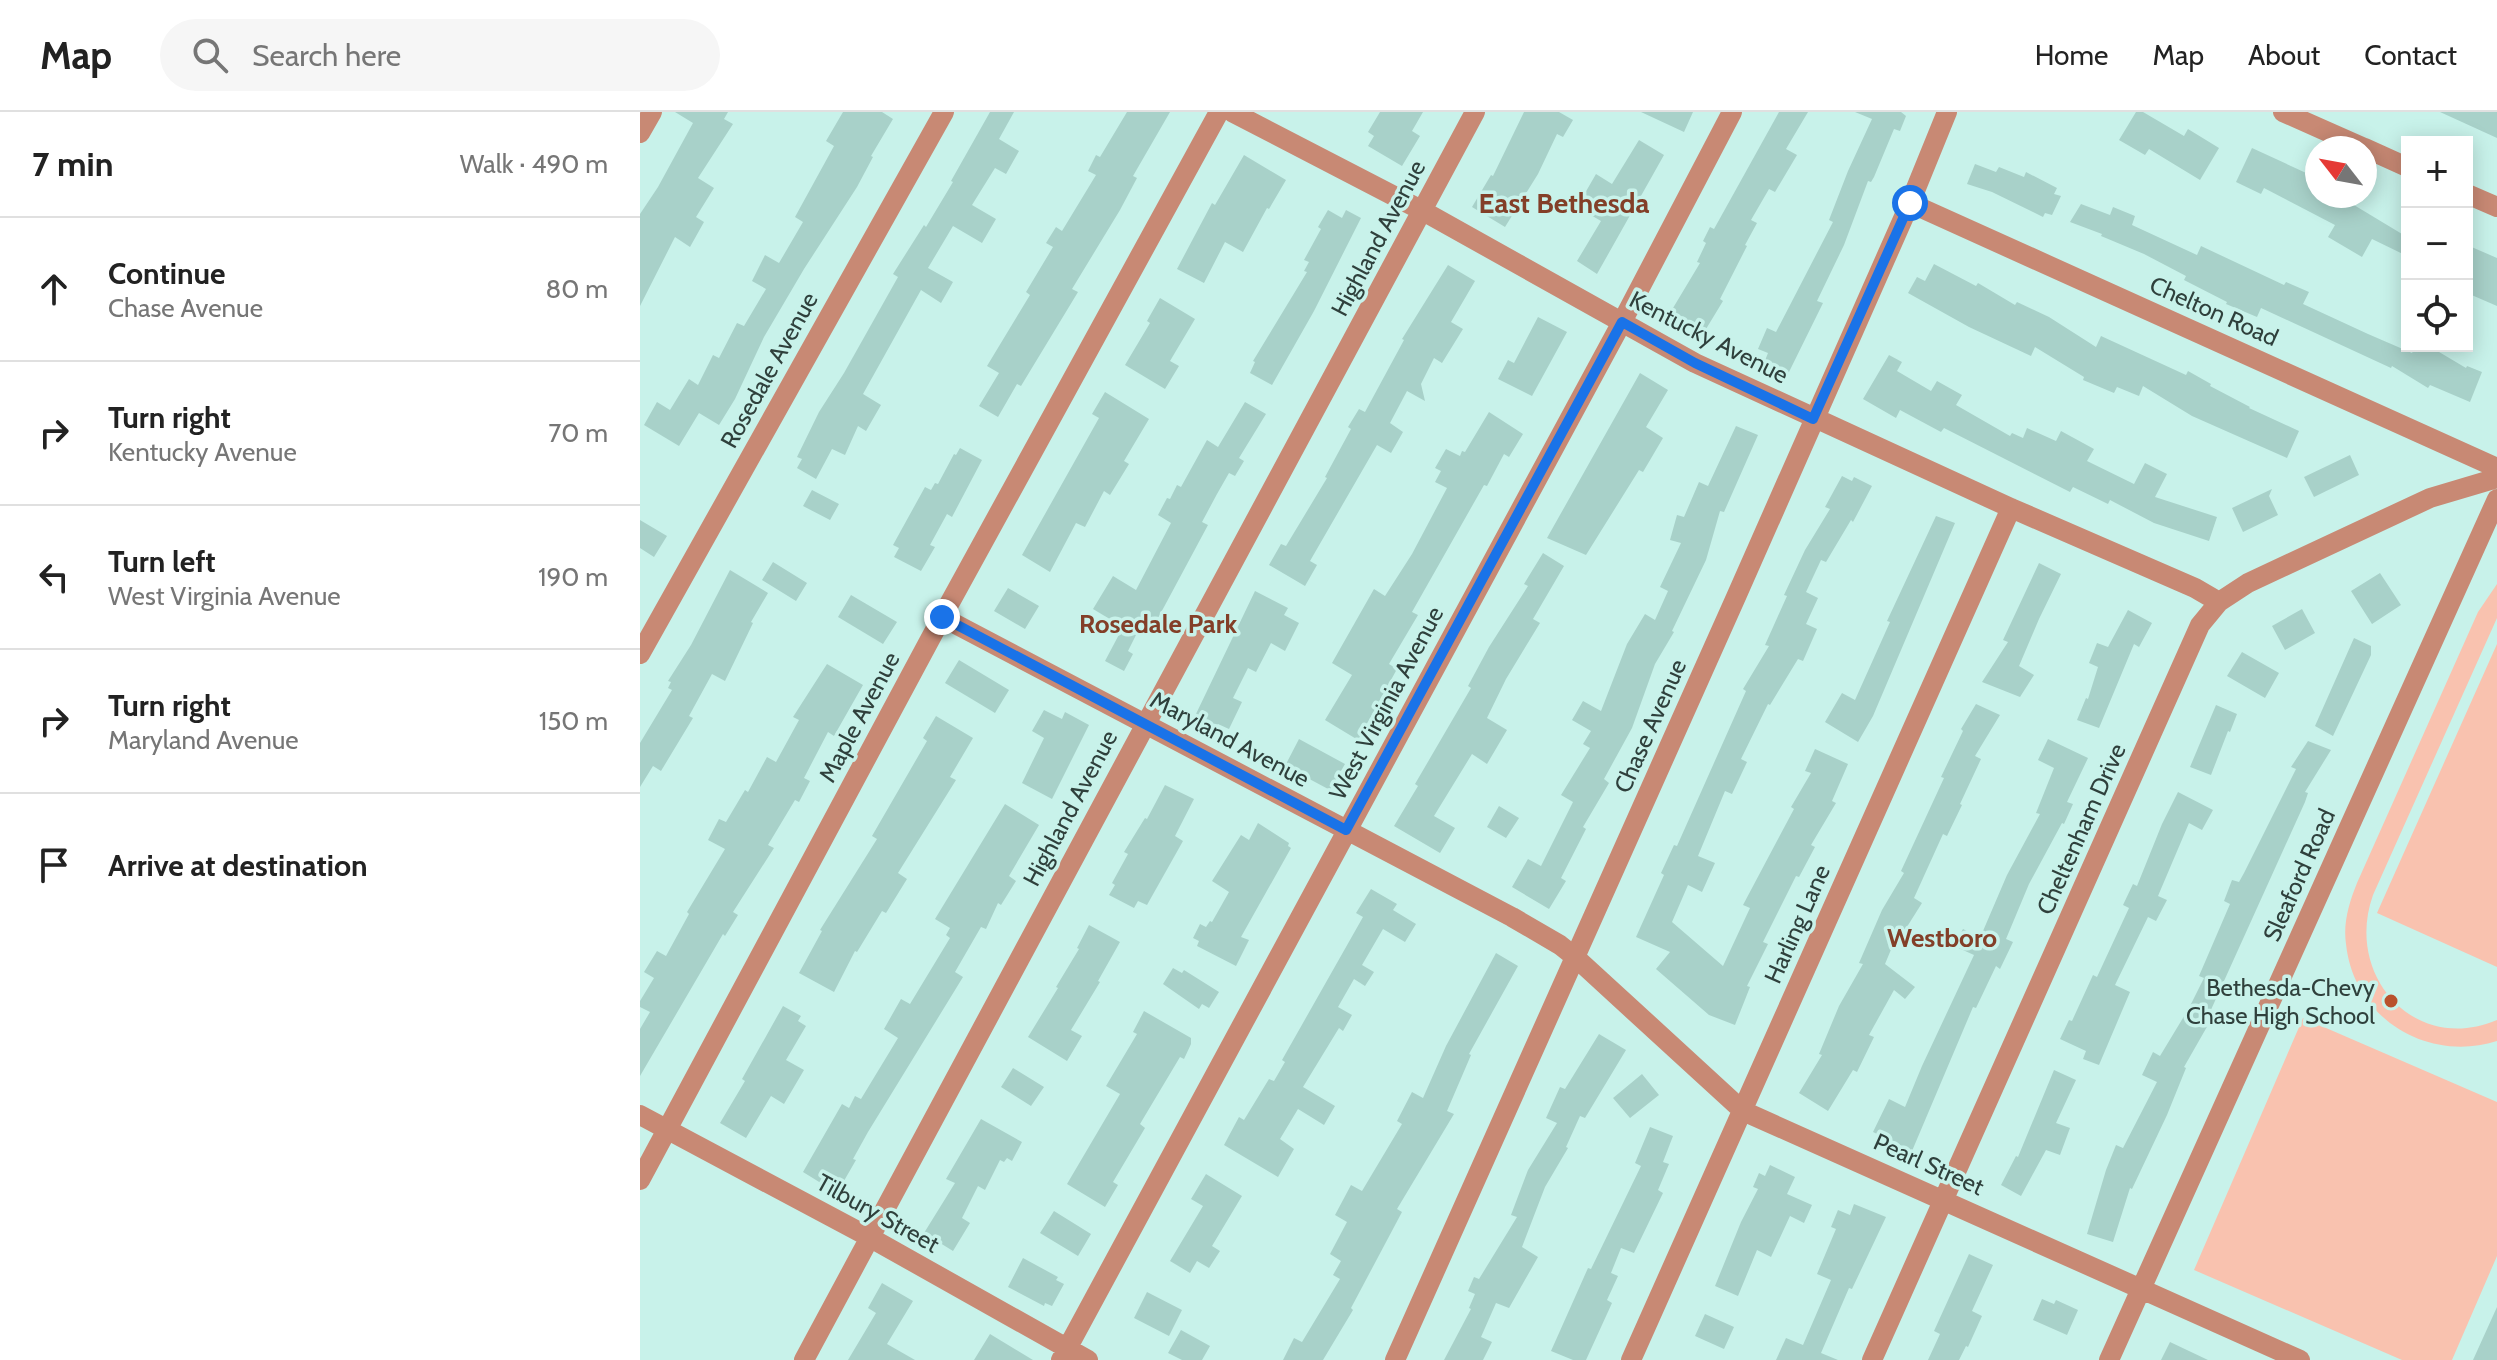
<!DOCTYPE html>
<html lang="en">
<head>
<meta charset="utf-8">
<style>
	body { margin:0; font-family:Cabin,sans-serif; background:#f6f6f6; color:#222 }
	.controls { position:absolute; right:24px; top:24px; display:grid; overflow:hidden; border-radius:0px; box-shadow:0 4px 20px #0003 }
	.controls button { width:72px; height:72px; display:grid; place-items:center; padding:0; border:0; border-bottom:2px solid #e0e0e0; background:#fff; color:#222; font:40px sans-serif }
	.compass { position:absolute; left:1665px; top:24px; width:72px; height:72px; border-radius:50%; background:#fff; box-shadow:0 4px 20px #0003; rotate:301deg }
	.stop { position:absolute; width:24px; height:24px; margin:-18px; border:6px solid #1a73e8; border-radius:50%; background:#fff }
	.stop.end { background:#1a73e8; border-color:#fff; box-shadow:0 2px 8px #0008 }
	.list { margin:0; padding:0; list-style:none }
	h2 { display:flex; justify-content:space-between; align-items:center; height:104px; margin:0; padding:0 32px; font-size:34px }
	h2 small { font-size:26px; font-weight:400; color:#767676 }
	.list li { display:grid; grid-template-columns:52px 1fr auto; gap:24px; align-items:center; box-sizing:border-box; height:144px; padding:0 32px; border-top:2px solid #e0e0e0 }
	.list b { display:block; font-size:30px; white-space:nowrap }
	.list p { margin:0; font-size:26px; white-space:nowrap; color:#767676 }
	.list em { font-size:26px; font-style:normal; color:#767676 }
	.icon { flex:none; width:44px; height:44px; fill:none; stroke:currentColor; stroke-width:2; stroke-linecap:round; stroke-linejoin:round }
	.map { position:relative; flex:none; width:1857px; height:1248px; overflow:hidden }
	header { display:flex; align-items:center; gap:48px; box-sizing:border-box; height:112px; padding:0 40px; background:#fff; border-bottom:2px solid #e0e0e0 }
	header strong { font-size:38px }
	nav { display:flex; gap:44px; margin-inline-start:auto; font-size:28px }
	.search { width:560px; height:72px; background:#f6f6f6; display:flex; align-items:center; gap:20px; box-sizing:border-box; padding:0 28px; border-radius:44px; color:#767676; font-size:30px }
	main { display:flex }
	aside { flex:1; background:#fff }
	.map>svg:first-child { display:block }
	.green { fill:#f9c2af }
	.building { fill:#a8d1c9 }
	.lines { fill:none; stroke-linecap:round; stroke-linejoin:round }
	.minor { stroke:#c88974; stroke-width:20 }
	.route { stroke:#1a73e8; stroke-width:10 }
	.poi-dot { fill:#b9512c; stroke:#c8f2ea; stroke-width:3 }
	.labels { text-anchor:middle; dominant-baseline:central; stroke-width:7; stroke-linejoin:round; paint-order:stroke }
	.street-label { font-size:24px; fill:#2f403c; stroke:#c8f2ea }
	.poi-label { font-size:24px; fill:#2f403c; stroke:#c8f2ea; text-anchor:end }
	.neighbourhood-label { font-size:26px; font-weight:bold; fill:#833f28; stroke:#c8f2ea }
	.quarter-label { font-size:28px; font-weight:bold; fill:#833f28; stroke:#c8f2ea }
</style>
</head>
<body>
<header>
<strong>Map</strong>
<div class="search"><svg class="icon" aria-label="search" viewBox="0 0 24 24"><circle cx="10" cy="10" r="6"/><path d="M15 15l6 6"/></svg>Search here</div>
<nav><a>Home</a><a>Map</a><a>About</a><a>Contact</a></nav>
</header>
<main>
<aside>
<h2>7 min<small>Walk · 490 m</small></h2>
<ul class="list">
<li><svg class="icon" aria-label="ahead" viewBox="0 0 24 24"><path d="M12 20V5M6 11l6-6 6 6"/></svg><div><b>Continue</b><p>Chase Avenue</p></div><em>80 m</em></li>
<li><svg class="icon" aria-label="right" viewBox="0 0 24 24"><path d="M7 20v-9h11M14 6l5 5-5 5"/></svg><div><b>Turn right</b><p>Kentucky Avenue</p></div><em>70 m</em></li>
<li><svg class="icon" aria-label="left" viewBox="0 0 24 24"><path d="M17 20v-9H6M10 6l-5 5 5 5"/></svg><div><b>Turn left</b><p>West Virginia Avenue</p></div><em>190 m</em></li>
<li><svg class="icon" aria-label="right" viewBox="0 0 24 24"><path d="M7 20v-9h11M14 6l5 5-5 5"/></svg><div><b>Turn right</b><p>Maryland Avenue</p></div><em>150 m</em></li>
<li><svg class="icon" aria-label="arrive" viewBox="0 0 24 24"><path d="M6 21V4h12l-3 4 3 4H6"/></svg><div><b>Arrive at destination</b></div></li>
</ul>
</aside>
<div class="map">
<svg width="1857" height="1248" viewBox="0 0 1857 1248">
	<rect width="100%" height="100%" fill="#c8f2ea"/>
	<path class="green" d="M1857,472V506L1733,783C1704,864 1775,943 1857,908V929C1788,951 1714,907 1706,832C1703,811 1709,791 1717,771L1838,500Z
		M1857,532V855L1737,801Z
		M1663,906L1857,990V1144L1812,1248H1762L1554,1158Z"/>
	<path class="building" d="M35,0H88L84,7L93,12L58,66L74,76L56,105L64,110L50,135L35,125L0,194V102L18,75L53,11Z
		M203,0H242L253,7L231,44L233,45L217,75L164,157L124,225L95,287L79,313L59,301L39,334L4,313L17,290L30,298L49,267L58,273L73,243L79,246L97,211L104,214L126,177L112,169L125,143L139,151L163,110L155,105L194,34L186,29Z
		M350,0H374L359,27L379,39L366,62L355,56L332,93L356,107L342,131L313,114L288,156L313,170L301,191L281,178L223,282L241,293L226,319L218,314L205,343L192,337L176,367L157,356L162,347L157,345L179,300L204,261L258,165L253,162L284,113L286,115L313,70L311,69Z
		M487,0H530L493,64L497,66L480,98L432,177L438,180L381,274L377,272L358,305L339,294L359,261L347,254L390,183L386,180L413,135L406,131L416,115L422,119L456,63L448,59L456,43L460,45Z
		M740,0H783L772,19L780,24L762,54L728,34L734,24L728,20Z
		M884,0H919L933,8L923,25L917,22L898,62L865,115L832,95L851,63L853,64Z
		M1001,0H1053L1044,20Z
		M1139,0H1168L1146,37L1157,43L1135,80L1129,77L1111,108L1117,111L1105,133L1107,134L1080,187L1083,189L1063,222L1030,201L1060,151L1057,150L1066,131L1063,129L1070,115L1074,117Z
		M1215,0H1261L1266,4L1260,19L1254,17L1234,65L1231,70L1228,69L1204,133L1177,189L1183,191L1148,262L1124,251L1128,241L1118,237L1127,216L1136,220L1193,110L1189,108L1208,59L1232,7Z
		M1496,0H1503L1544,24L1548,17L1579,36L1560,68L1509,37L1505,43L1479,28Z
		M1800,0H1857V26Z
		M999,28L1024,43L957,162L937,149L961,109L937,95L956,62L972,72Z
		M1612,36L1677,66V84H1699L1767,125V144L1732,127L1722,145L1688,125L1695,113L1624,76L1621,82L1596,70Z
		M604,43L646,68L629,97L627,96L603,140L585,130L564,171L537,157L572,91L575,93Z
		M1335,52L1356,60L1359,55L1384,65L1386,60L1417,76L1414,82L1421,84L1412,103L1405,101L1403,105L1352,80L1327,72Z
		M1441,92L1470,103L1473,95L1495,104L1492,113L1557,143L1561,134L1644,173L1646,170L1669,180L1663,192L1728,222L1772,241L1776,234H1789L1826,256L1827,254L1842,260L1830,290L1790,273L1788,276L1752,254L1751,256L1621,196L1617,205L1586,192L1587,190L1544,168L1546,164L1504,142L1461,124L1462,122L1430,110Z
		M688,98L702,106L706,98L721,106L674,199L632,273L610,261L615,250L613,249L667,160L664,159L669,150L664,148L681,117L678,115Z
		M1827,133L1857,146V194L1827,181Z
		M1294,152L1336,174L1338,171L1375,193L1377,190L1409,205L1456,235L1461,224L1546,263L1548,259L1571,272L1570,274L1610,295L1609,296L1659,319L1647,346L1552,304L1503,274L1499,284L1477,275L1474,281L1443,268L1444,265L1395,235L1391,244L1329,215L1268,181L1277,165L1285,169Z
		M808,153L835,169L811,210L823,217L802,251L794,246L781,272L785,289L767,279L750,311L763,320L751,341L737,333L670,449L677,453L665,474L629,453L641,432L646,434L687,366L685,365L711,317L708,315L719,297L725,300L764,228L762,227Z
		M520,186L555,207L530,249L539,254L525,277L485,253L510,211L507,209Z
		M898,205L927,220L892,284L858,267L868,248L874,251Z
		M1249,243L1262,250L1257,259L1291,279L1297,269L1322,283L1316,293L1370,324L1372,321L1383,326L1387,316L1416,329L1421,319L1454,337L1447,349L1494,372L1505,351L1527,362L1515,385L1577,405L1569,429L1514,411L1470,388L1468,392L1433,375L1430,380L1304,316L1301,320L1260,298L1256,306L1223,287Z
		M1000,261L1028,278L1006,315L1023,326L1003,360L999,358L946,443L907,426Z
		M465,280L509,307L484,349L489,352L470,383L464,379L445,415L436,411L410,460L382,443L459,306L452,302Z
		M605,290L626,302L599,346L604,349L595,364L589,361L577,382L562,410L568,413L524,495L513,515L503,509L488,539L493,542L484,559L465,549L483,515L453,497L473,464L496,478L531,411L518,403L527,386L530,387L537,373L541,375L567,328L578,335Z
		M849,300L883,322L869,345L864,342L847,374L844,373L772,500L778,503L749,552L757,557L718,628L685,608L712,563L692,551L734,477L745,484L772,442L807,376L795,370L801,359L795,356L806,337L820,344L822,339L825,340Z
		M1096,314L1118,323L1084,400L1080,399L1066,448L1032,519L1034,520L1015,552L992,616L964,667L969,671L943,715L946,717L921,766L926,769L909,797L872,775L888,747L901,754L933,690L921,683L950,636L943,632L951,619L932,608L943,589L961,599L987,532L1005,502L1015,508L1028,479L1020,475L1041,431L1030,428L1037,403L1044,405L1059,370L1068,374Z
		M320,336L342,348L312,405L307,402L290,433L295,435L281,459L254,445L259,436L253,433L285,375L291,378L295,371L298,372L314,342L316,343Z
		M1710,343L1719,363L1674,385L1664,365Z
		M1202,364L1212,369L1214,365L1232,374L1213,410L1211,408L1186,450L1181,448L1166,480L1178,486L1166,512L1177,517L1163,549L1158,547L1130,593L1128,592L1101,647L1107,650L1092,682L1085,679L1058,744L1075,751L1062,780L1048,773L1032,810L1083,854L1110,796L1103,793L1154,697L1151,695L1171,661L1165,659L1175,637L1208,652L1192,689L1196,691L1171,733L1175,735L1159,765L1156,764L1123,830L1128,832L1107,874L1110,875L1095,913L1069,903L1016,857L1030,840L996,825L1024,763L1021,761L1034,733L1037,734L1106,579L1103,577L1129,534L1125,533L1147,484L1144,483L1165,438L1190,397L1185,395Z
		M1632,377L1629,384L1638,403L1603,420L1592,396Z
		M172,378L199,392L190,408L163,394Z
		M1296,404L1315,411L1233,604L1218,630L1185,610L1202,581L1215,588L1250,510L1247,509Z
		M0,408L27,424L14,445L0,436Z
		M903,441L924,454L893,507L900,511L866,567L847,606L867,618L847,652L832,642L794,704L815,716L800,741L754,714L778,674L775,672L831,576L828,574L849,535L888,474L884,472Z
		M133,450L167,471L156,489L122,468Z
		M1399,451L1421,462L1399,507L1379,554L1394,563L1380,585L1342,570L1368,530L1363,528Z
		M90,458L128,481L111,510L113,511L85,569L72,562L49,604L53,606L21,659L13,654L0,675V631L32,578L28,576L31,570L28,569L51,533Z
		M1740,461L1761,493L1732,512L1711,479Z
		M368,476L399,494L385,517L354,499Z
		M615,479L648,496L644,503L659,511L645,539L631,531L616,560L608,556L593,586L602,590L589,617L578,612L576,614L555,604Z
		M211,483L257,510L243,532L198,505Z
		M1662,497L1675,521L1645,538L1632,514Z
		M1488,498L1512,511L1499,535L1494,532L1459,616L1437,608L1446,586L1448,587L1458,555L1449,551L1457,531L1468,535Z
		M1714,526L1731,534V543L1693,624L1675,614Z
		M1602,540L1639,561L1625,586L1587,564Z
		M319,548L369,578L355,601L305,571Z
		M187,552L223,573L194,624L188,620L164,666L170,669L159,690L155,688L128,733L134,736L93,800L98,803L85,824L83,822L0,964V917L10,900L0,895V889L14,866L4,860L17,839L26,844L49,802L47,800L85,737L68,728L79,707L86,710L105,678L108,680L127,645L136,650L159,608L153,605Z
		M1336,592L1360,603L1335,644L1341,647L1320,692L1322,693L1307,724L1303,722L1274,786L1282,791L1265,818L1260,816L1245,852L1275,875L1265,887L1254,878L1229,923L1234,925L1217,960L1213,958L1188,999L1159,981L1182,943L1179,942L1199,894L1223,852L1219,851L1242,798L1264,761L1261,759L1304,666L1301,665L1323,619L1321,617Z
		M1576,593L1597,602L1590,620L1588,619L1571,663L1550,655Z
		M404,598L422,607L425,600L449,613L412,687L382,671L404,626L392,619Z
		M296,604L333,626L310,665L316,668L258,761L267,767L246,801L242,799L217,840L215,839L194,880L159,861L182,819L180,818L237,727L232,724L287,629L283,626Z
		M659,627L705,652L690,678L645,654Z
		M1408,627L1448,646L1427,690L1433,692L1424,712L1422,711L1389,772L1366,827L1373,830L1360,857L1356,854L1336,896L1333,895L1272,1039L1233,1020L1249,987L1265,995L1282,954L1334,843L1314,834L1323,817L1340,826L1367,763L1400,702L1396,701L1414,656L1398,648Z
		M1668,629L1691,638L1665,680L1668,681L1665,690L1565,911L1568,913L1544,955L1546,956L1527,1003L1492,1077L1490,1076L1473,1130L1447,1122L1466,1058L1476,1033L1483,1036L1517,970L1502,963L1513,940L1520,944L1549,896L1564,866L1559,864L1590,792L1584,789L1592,768L1599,770L1604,761L1656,657L1651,655Z
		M525,673L554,687L535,724L543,729L507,793L498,789L494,796L469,783L475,773L472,771L488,742L484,740L505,706L507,707Z
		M1538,680L1573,698L1562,718L1549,711L1518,784L1527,788L1516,809L1508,805L1475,873L1490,880L1459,953L1443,947L1446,939L1420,927L1429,908L1432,909L1453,863L1457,865L1489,796L1483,793L1493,772L1497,774L1522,712Z
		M365,692L399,713L369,764L376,769L361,793L358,791L346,817L341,815L315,860L323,865L228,1020L213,1047L216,1048L197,1081L163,1060L202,992L209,996L215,984L221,987L258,926L244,917L261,887L270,892L310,826L306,823L310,816L295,807Z
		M859,694L879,706L866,726L847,715Z
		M618,711L649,731L648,734L651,736L601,825L609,828L596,854L557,834L559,829L553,826L560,812L566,815L570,809L572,810L589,780L572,769L601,723L609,728Z
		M731,777L757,792L753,798L776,812L765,830L743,817L722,853L734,860L725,874L714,867L698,895L712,903L703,919L699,916L663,975L695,994L684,1013L658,997L640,1027L654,1037L638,1065L584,1033L599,1005L604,1008L629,967L634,969L645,950L642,948L723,805L716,801Z
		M449,813L480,830L458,869L460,870L431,918L442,924L427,949L388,925L418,876L416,875L439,837L437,836Z
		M856,841L878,854L829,942L831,943L807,999L814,1002L757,1097L762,1100L711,1196L713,1198L683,1248H643L654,1226L662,1230L700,1167L693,1163L701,1149L690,1142L707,1110L695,1103L711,1073L722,1079L762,1012L757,1009L772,980L783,986L806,934Z
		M533,856L542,861L544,858L579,880L569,896L562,892L559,897L523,872Z
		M143,894L161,904L158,909L166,914L146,948L164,958L144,992L131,984L106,1026L80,1011L105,969L102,967Z
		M504,899L551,926V932L544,947L540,945L500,1012L505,1016L473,1070L478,1073L465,1095L427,1072L480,982L466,974L497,922L493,920Z
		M959,922L986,938L945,1006L940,1004L926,1035L928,1036L905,1075L882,1135L898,1145L869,1196L856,1191L841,1225L852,1230L843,1248H804L831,1197L829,1196L835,1182L828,1179L834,1165L839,1167L877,1105L871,1103L888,1058L917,1011L906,1006L920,975L925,977Z
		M373,956L404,975L391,994L361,975Z
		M1414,958L1436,968L1416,1011L1430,1016L1420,1043L1406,1038L1381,1084L1361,1073L1376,1044L1378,1045Z
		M1002,962L1019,983L990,1006L973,986Z
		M341,1007L382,1030L372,1049L367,1046L364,1050L360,1048L345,1078L338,1074L322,1106L330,1111L313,1139L284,1121L315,1071L306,1067Z
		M1010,1015L1033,1024L1023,1050L1029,1052L1018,1078L1023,1081L994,1141L981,1136L971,1161L978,1164L967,1188L972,1191L946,1248H933L911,1239L948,1156L951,1157L1001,1054L995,1051Z
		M1130,1053L1155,1065L1147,1082L1172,1093L1164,1111L1150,1104L1131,1145L1117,1138L1098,1184L1075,1174L1101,1110L1118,1077L1113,1075L1119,1061L1125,1064Z
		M566,1062L602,1084L572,1134L580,1139L569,1156L557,1149L550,1161L530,1149L563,1094L551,1087Z
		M1214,1092L1246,1105L1212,1177L1209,1176L1181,1241L1198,1248H1136L1146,1226L1163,1233L1191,1168L1177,1162L1196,1117L1191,1115L1198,1098L1210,1103Z
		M414,1099L451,1122L438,1144L400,1121Z
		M1329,1142L1353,1153L1332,1199L1342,1204L1328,1235L1326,1234L1319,1248H1288L1300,1222L1294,1219Z
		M383,1146L418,1165L416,1168L424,1172L412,1194L405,1191L404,1194L368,1175Z
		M242,1171L273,1189L247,1232L275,1248H208L236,1201L228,1196Z
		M507,1180L542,1198L529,1224L494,1206Z
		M1402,1187L1414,1192L1416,1188L1438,1198L1427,1223L1393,1208Z
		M1857,1195V1248H1833Z
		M1065,1202L1094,1215L1084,1237L1055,1224Z
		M541,1218L570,1234L562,1248H542L528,1241Z
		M350,1222L393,1248H334Z
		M1530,1230L1568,1248H1521Z"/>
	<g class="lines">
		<path class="minor" d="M592,0L783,99L1055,251L1371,396L1555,476L1579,490
			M1643,0L1724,36
			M0,21L12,0
			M1725,36L1767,55
			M1827,82L1857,95
			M1270,91L1857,356
			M302,505L872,805L920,833L935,845L1103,999L1660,1248
			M0,542L304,0
			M0,1003L229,1125L448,1248
			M0,1068L302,505L579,0
			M164,1248L835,0
			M421,1248L982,210L1092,0
			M755,1248L1096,485L1270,91L1307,0
			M991,1248L1371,396
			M1232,1248L1560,513L1579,490L1608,471L1790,386L1857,366
			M1469,1248L1857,387"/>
	</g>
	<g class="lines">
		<path class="route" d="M302,505L706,718L982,210L1055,251L1173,307L1270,91"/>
	</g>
	<circle class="poi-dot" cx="1751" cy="889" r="8"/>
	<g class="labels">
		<g class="street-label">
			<text transform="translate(738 126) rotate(-62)">Highland Avenue</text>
			<text transform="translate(1574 199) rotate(24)">Chelton Road</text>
			<text transform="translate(1069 225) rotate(27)">Kentucky Avenue</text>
			<text transform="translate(129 258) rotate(-61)">Rosedale Avenue</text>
			<text transform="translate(746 591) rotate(-62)">West Virginia Avenue</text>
			<text transform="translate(219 605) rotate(-62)">Maple Avenue</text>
			<text transform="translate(1010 614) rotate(-66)">Chase Avenue</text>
			<text transform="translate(590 627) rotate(28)">Maryland Avenue</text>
			<text transform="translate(430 696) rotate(-62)">Highland Avenue</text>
			<text transform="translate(1441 717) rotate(-66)">Cheltenham Drive</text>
			<text transform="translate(1659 763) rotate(-66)">Sleaford Road</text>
			<text transform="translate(1157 812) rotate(-66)">Harling Lane</text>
			<text transform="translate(1289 1052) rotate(24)">Pearl Street</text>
			<text transform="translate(238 1101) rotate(29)">Tilbury Street</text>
		</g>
		<g class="poi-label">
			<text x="1735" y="875">Bethesda-Chevy<tspan x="1735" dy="28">Chase High School</tspan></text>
		</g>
		<g class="neighbourhood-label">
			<text x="518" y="512">Rosedale Park</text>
			<text x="1302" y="826">Westboro</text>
		</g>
		<g class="quarter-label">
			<text x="924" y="91">East Bethesda</text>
		</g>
	</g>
</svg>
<div class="controls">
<button>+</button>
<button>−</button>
<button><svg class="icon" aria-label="locate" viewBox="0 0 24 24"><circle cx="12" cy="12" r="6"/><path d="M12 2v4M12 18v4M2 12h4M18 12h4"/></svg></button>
</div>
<svg class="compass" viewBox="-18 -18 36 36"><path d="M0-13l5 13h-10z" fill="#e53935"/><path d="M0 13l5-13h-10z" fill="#767676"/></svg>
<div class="stop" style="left:1270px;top:91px"></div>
<div class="stop end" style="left:302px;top:505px"></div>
</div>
</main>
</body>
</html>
